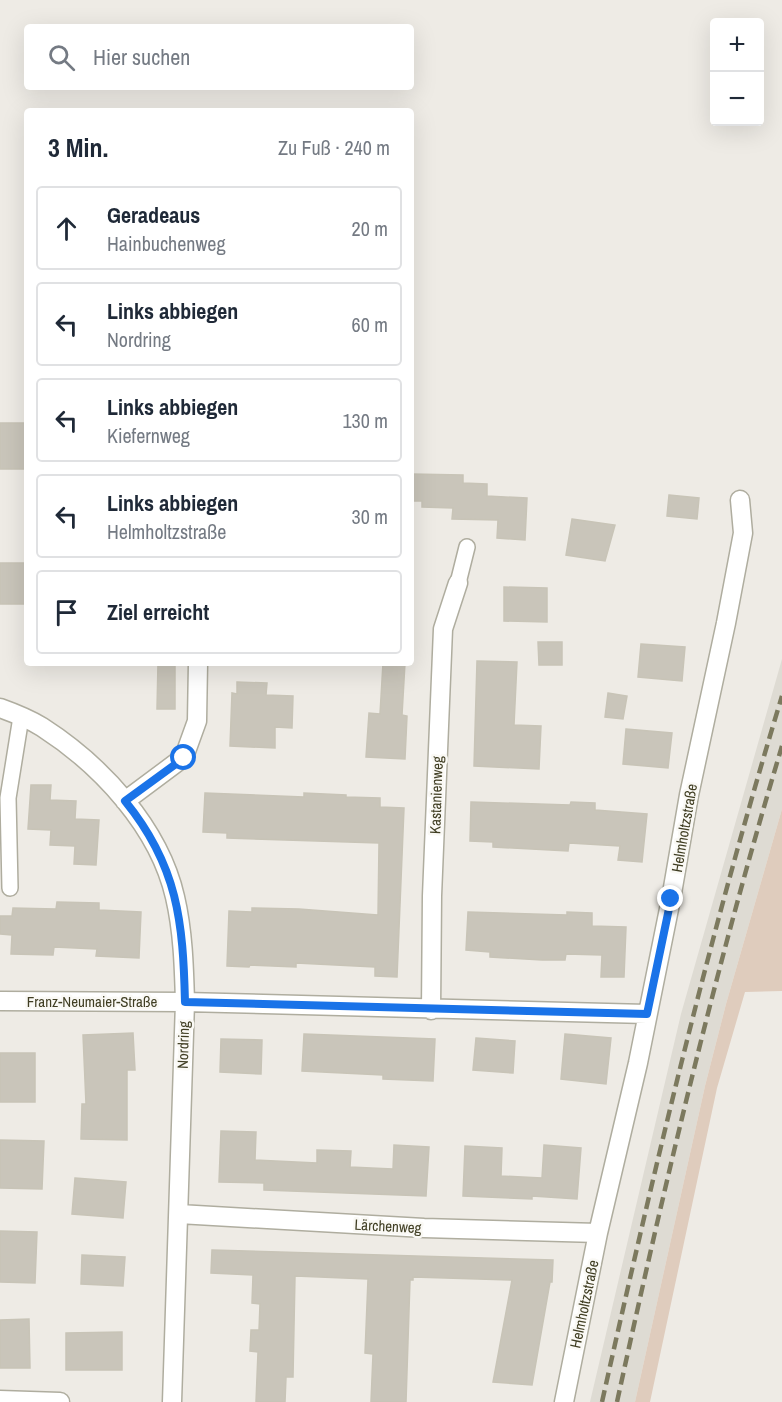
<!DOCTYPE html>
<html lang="de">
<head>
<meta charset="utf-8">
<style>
	body { margin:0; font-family:"Archivo Narrow",sans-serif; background:#f6f6f7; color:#1f2937 }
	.controls { position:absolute; right:18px; top:18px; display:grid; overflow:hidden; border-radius:6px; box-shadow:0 6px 24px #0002 }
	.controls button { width:54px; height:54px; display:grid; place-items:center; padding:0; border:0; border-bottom:2px solid #e0e1e3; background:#fff; color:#1f2937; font:30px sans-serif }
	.stop { position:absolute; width:18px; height:18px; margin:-14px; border:4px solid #1a73e8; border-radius:50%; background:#fff }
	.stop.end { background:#1a73e8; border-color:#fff; box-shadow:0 2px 6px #0008 }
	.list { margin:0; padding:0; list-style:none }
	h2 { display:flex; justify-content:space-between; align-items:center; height:78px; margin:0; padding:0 24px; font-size:26px }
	h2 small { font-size:20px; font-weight:400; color:#747a83 }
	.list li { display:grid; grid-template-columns:39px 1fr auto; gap:18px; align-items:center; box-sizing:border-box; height:84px; margin:0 12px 12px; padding:0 12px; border:2px solid #e0e1e3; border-radius:6px }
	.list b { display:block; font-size:22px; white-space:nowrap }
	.list p { margin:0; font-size:20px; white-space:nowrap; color:#747a83 }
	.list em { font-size:20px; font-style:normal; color:#747a83 }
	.icon { flex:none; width:33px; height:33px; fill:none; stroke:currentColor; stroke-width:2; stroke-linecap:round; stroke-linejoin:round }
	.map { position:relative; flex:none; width:782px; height:1402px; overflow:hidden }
	.search { position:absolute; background:#fff; box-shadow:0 6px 24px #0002; left:24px; top:24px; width:390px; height:66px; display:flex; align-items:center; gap:15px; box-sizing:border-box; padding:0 21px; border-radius:6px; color:#747a83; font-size:22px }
	.panel { position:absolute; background:#fff; box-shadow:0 6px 24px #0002; left:24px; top:108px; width:390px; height:558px; border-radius:6px }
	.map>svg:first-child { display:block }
	.built { fill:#dedbd3 }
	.green { fill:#dfccbd }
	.building { fill:#c9c5ba; stroke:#c8c4b7; stroke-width:1.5 }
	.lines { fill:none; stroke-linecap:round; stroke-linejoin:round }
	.service-casing { stroke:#afad9f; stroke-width:18 }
	.minor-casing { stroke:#afad9f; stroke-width:21 }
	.service { stroke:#fff; stroke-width:15 }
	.minor { stroke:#fff; stroke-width:18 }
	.rail { stroke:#7c795e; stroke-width:4.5; stroke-dasharray:12 6; stroke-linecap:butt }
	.route { stroke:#1a73e8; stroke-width:8 }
	.labels { text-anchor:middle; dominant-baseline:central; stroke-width:5; stroke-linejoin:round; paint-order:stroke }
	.street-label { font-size:15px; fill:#403e23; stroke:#faf9f5 }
</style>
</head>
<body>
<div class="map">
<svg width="782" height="1402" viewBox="0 0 782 1402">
	<rect width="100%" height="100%" fill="#eeebe5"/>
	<path class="built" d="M782,659V809L726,1004L705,1086L635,1402H590L681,1014Z"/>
	<path class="green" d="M782,809V991L745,992L717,1088L650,1402H635L705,1086L726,1004Z"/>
	<path class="building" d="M0,423H27V469H0Z
		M411,474L463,475V483L487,484V496L527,498L525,540L497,538L498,520L452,519L453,508L422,507V501H411Z
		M669,495L699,498L697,519L667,516Z
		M572,519L615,525L605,561L566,555Z
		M0,563H27V604H0Z
		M504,587L547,588V622L504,621Z
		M538,642H562V665H539Z
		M641,644L685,647L682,681L638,677Z
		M477,661L517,662L514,725L541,726L539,769L474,766Z
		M158,663H175V709H157Z
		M383,663H405L402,715L407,716L405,759L366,757L369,713L380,714Z
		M237,682L267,683L266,695L293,696L292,728L275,727V748L230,746L232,693L237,694Z
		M608,693L627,696L623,719L605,717Z
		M626,729L672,733L668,768L623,764Z
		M31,785H51L50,800L76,801L75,819L99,820L96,865L74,864L75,846L50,845L51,830L28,829Z
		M205,793L304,797V793L346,795V797L380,798V807L404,808L397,977L375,976V967L296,963V967L250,965L249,967L227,966L229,911L252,912V908L299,909L378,915L379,843L227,838V833L203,832Z
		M471,802L570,805L571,802L595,803V810L647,814L642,862L618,860L620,846L569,843L568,851L493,847V842L470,841Z
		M57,902L99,903V910L141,912L139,958L96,956L97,949L54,947L53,955L11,954L12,935L0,934V916H12L13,908L56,909Z
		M468,912L567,915V912L592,913V926L626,927L624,977H601L602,955L566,954L565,960H542L490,957V952L466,950Z
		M133,1033L135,1070H127V1140L81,1139L82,1104H86L83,1035Z
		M304,1034L435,1039L433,1081L383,1079V1075L302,1071Z
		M565,1034L611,1038L606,1084L561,1079Z
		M476,1038L515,1041L513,1073L473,1070Z
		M221,1039L262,1040L261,1074L220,1072Z
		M0,1053H35V1102H0Z
		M221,1131L256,1132L255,1160L317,1163V1150L351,1151L350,1167L393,1169L394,1145L429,1147L426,1196L264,1190V1183L219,1182Z
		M0,1140L44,1141L42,1189L0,1188Z
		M544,1145L581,1148L577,1199L532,1196V1199L463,1196L465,1146L502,1148L501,1176L542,1178Z
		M75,1178L126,1182L123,1218L72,1214Z
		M0,1231L37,1232L35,1283L0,1282Z
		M212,1250L553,1260L552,1282H550L532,1385L493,1382L512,1280L413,1277V1280H410L406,1402H371L373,1354L365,1353L368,1279L295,1276L293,1377H286L285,1402H256L258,1352L250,1351L251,1330H259L260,1304L252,1303L253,1275L211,1273Z
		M82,1255L125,1257L123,1286L81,1284Z
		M29,1319L30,1368H0V1320Z
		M122,1332V1370H66V1333Z"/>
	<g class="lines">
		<g class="service-casing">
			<path id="service" d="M458,583L467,547
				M10,888L8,798L21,717"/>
		</g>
		<g class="minor-casing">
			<path id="minor" d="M0,708C14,713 29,719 42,727C101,765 159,827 175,897C183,931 184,967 185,1002L172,1402
				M125,801L184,757L197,721L198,663
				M0,1001L185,1002L647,1014
				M431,1010L432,896L443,629L458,583
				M179,1214L424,1228L598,1233
				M0,1400L60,1402
				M564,1402L598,1233L638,1063L671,899L689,795L726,623L743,533L740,500"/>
		</g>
		<use href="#service" class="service"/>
		<use href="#minor" class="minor"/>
		<path class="rail" d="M602,1402C655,1165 711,929 782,696
			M617,1402C665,1182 717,962 782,746"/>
	</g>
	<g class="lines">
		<path class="route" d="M184,758L125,801C178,866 183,922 185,1002L647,1014L671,899"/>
	</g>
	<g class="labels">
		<g class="street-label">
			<text transform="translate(436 795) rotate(-88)">Kastanienweg</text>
			<text transform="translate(684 828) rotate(-80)">Helmholtzstraße</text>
			<text x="92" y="1001">Franz-Neumaier-Straße</text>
			<text transform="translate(183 1045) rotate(-88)">Nordring</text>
			<text transform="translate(388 1226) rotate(3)">Lärchenweg</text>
			<text transform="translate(584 1304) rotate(-78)">Helmholtzstraße</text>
		</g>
	</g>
</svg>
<div class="controls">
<button>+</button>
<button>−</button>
</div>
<div class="stop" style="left:184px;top:758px"></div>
<div class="stop end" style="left:671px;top:899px"></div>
<div class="search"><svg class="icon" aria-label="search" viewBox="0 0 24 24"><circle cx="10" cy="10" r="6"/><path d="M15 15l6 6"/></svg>Hier suchen</div>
<section class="panel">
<h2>3 Min.<small>Zu Fuß · 240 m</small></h2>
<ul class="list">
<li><svg class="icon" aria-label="ahead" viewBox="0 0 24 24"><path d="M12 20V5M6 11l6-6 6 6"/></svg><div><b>Geradeaus</b><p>Hainbuchenweg</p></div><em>20 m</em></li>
<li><svg class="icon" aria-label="left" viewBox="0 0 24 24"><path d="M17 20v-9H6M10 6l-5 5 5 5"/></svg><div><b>Links abbiegen</b><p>Nordring</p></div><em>60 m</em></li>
<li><svg class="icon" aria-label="left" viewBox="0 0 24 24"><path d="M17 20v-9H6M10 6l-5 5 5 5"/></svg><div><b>Links abbiegen</b><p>Kiefernweg</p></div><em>130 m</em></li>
<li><svg class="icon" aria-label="left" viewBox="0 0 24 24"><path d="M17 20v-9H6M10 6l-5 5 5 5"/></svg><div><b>Links abbiegen</b><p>Helmholtzstraße</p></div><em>30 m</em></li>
<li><svg class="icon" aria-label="arrive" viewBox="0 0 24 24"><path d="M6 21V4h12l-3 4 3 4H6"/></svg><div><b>Ziel erreicht</b></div></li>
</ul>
</section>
</div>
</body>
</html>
